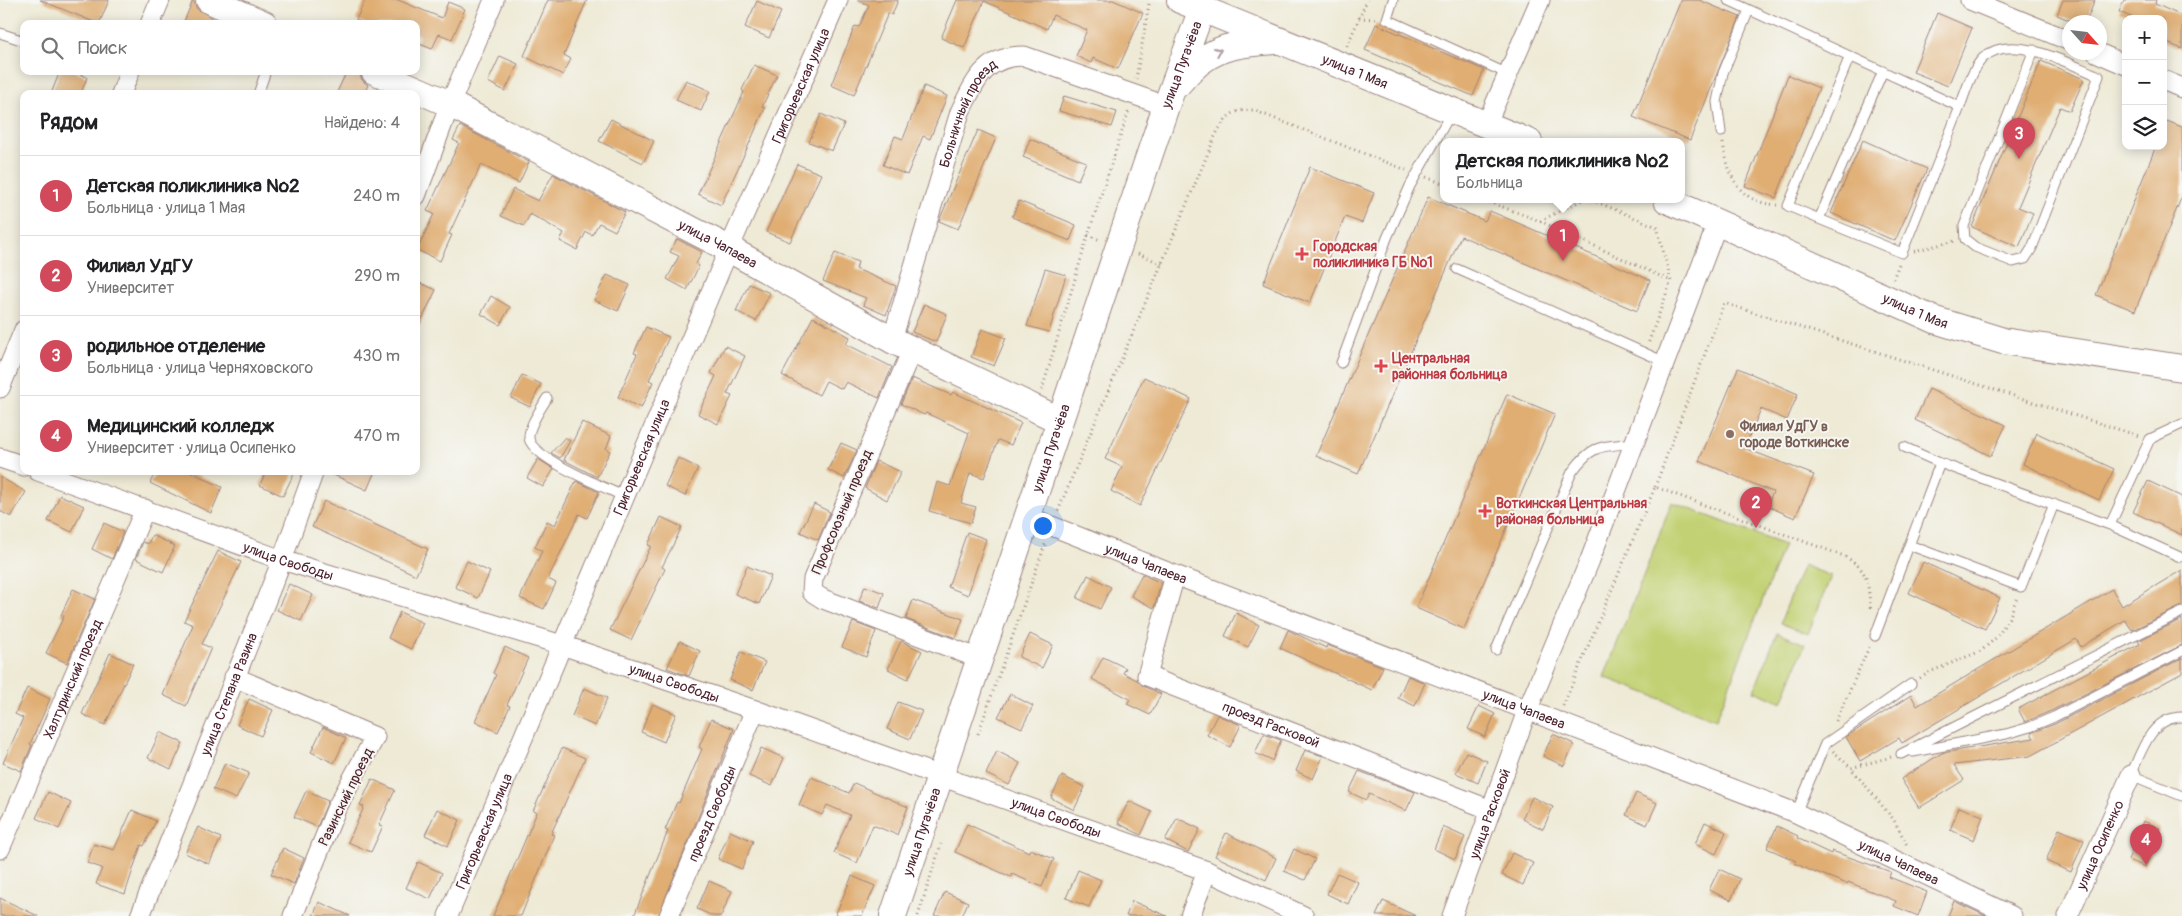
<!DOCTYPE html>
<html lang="ru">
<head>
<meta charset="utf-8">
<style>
	body { margin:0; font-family:Pangolin,sans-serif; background:#f2f2f2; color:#202124 }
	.controls { position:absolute; right:15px; top:15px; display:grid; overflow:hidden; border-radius:10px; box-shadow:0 2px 12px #0003 }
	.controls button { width:45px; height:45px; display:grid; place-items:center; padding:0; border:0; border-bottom:1px solid #e0e0e0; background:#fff; color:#202124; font:25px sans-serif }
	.compass { position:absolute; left:2062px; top:15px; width:45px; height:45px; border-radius:50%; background:#fff; box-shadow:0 2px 12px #0003; rotate:117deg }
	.you { position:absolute; left:1042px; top:525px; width:18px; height:18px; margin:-12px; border:4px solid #fff; border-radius:50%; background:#1a73e8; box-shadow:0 0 0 8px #1a73e833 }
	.badge { display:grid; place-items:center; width:32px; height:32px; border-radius:50%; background:#d1495b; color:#fff; font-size:16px; font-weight:700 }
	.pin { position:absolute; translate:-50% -41px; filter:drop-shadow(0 1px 2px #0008) }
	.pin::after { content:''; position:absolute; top:26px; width:18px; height:15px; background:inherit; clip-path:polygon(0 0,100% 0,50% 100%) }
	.popup { position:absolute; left:1440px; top:138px; width:245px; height:65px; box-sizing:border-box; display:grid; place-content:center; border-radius:10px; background:#fff; filter:drop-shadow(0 1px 4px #0005); font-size:16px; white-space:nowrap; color:#757577 }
	.popup b { font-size:19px; color:#202124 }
	.popup::after { content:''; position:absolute; left:50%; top:100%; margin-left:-10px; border:10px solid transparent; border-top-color:#fff }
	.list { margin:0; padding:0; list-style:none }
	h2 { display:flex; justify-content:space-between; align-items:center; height:65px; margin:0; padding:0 20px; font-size:21px }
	h2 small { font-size:16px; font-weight:400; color:#757577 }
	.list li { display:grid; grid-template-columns:32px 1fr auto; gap:15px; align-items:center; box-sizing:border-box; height:80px; padding:0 20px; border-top:1px solid #e0e0e0 }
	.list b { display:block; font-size:19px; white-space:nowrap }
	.list p { margin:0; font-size:16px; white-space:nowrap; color:#757577 }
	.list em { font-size:16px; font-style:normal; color:#757577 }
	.icon { flex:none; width:28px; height:28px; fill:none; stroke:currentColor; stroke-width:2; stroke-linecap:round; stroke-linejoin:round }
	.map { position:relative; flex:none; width:2182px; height:916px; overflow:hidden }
	.search { position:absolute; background:#fff; box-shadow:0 2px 12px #0003; left:20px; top:20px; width:400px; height:55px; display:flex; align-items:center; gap:12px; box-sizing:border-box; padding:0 18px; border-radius:10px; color:#757577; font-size:19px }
	.panel { position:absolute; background:#fff; box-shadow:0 2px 12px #0003; left:20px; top:90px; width:400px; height:385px; border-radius:10px }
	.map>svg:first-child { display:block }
	.green { fill:#c2d173; stroke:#86784f }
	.building { fill:#e0ae73 }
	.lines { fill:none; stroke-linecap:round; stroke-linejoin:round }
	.service-casing { stroke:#9c8480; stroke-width:11 }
	.minor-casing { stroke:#9c8480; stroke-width:21 }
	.secondary-casing { stroke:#9c8480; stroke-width:28 }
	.path { stroke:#9c8480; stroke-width:3; stroke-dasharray:1 4; stroke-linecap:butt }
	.service { stroke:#fff; stroke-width:9 }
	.minor { stroke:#fff; stroke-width:19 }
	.secondary { stroke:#fff; stroke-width:26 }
	.oneway { stroke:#ae9aa0 }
	.health-dot { fill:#e0444e; stroke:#f6f6f2; stroke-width:2 }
	.education-dot { fill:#8d6e63; stroke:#f6f6f2; stroke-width:2 }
	.labels { text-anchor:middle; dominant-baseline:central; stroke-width:4; stroke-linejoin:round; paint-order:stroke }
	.street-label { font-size:14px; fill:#4a1f2b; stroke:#f6f6f2 }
	.health-label { font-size:14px; font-weight:bold; fill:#be3a42; stroke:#f6f6f2; text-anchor:start }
	.education-label { font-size:14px; font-weight:bold; fill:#785e54; stroke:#f6f6f2; text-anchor:start }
</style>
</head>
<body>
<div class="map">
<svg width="2182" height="916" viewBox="0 0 2182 916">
	<rect width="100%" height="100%" fill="#f6f6f2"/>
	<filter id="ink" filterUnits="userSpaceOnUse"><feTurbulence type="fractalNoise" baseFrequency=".02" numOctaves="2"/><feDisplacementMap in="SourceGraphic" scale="10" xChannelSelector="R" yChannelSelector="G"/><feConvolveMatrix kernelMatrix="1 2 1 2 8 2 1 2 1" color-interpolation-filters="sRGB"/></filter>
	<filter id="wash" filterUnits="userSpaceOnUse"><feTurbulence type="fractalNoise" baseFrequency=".0096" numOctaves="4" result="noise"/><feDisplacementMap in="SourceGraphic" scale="20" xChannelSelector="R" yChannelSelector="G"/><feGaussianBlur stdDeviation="1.12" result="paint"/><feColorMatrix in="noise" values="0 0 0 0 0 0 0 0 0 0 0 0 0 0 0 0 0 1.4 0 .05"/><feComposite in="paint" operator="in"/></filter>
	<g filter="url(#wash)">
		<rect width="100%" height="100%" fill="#eeead6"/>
		<path class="green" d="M1672,502L1784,545L1716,720L1604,677Z
			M1803,565L1831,576L1808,634L1780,623Z
			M1777,633L1805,644L1782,702L1754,691Z"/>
		<g id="blocks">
			<path class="building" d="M40,0H109L99,24Z
				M193,0L197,9L214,19L212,24H183Z
				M365,0H398L442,18L448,2L465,9L452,39L439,34L432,49L417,43L420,35L416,33V24H366L356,20Z
				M548,0H587L564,55L571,59L563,75L524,56Z
				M857,0H898L892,15L888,13L854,95L831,85L855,26L859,27L869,5Z
				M957,0H1113L1143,13L1118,69L1093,58L1091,63L1076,56L1087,30L1053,15L1047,29L984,1L964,48L941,38Z
				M1681,0H1699L1740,17L1690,140L1633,117Z
				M2063,0H2095L2086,22H2074L2057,15Z
				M2124,0H2156L2155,4L2182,16V49L2163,41V19H2136L2119,12Z
				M757,1L781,12L769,38L745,27Z
				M1937,13L1972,28L1948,86L1913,72Z
				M1376,24L1484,70L1473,96L1365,50Z
				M500,56L518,64L505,91L488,82Z
				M2041,61L2084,79L2070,111L2060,107L2018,207L2033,213L2019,247L1972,227Z
				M754,65L777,75L762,107L765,108L750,142L721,205L698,194L744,92L742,90Z
				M60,71H73L87,77L81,94H51Z
				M347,71L359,73L362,80L368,85L364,94H336Z
				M1788,75L1819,88L1776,198L1745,186Z
				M686,80L710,91L701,111L676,100Z
				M924,86L947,96L930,139L923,136L907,175L883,165L895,136L903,139Z
				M1064,96L1117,112L1112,127L1059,111Z
				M821,114L844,124L832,151L809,142Z
				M611,119L654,141L643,163L599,141Z
				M2167,121L2182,127V196L2135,311L2096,295L2156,146H2163V129Z
				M460,126L529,162L519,183L481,165L449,234L452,235L440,261L417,250L434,214L427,211L459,143L453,140Z
				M978,130L996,138L958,229L939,221Z
				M1030,139L1086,162L1078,180L1023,157Z
				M1863,140L1927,169L1895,241L1831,213Z
				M797,164L821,174L790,242L766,232Z
				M1310,167L1374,193L1362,223L1345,217L1310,303L1263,284Z
				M553,174L625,212L615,231L599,223L592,235L586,232L577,250L560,241L564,233L530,214L524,226L501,216L513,189L538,201Z
				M1428,197L1485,221L1490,211L1650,280L1637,311L1461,236L1358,474L1316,456Z
				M1019,201L1076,225L1070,241L1012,217Z
				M677,239L702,252L696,264L699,266L687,290L667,279L679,256L670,252Z
				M835,253L858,262L856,269L896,286L886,315L863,305L866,298L823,281Z
				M1045,269L1066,275L1049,332L1027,326Z
				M607,275L630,285L618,311L594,300Z
				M416,281L436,290L416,332Z
				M749,284L770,293L756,321L736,311Z
				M491,296L510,307L500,325L481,314Z
				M924,304L947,314L936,342L912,332Z
				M813,317L850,337L846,344L892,367L879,398L846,382L842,389L826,381L819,395L782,375Z
				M646,327L669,337L649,380L653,382L641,408L618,397L637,354L634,353Z
				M982,329L1006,338L994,366L971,357Z
				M725,346L745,356L727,394L732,396L718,424L698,414L716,376L711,373Z
				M1738,368L1798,394L1787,420L1761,409L1744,448L1814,475L1795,518L1767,506L1773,492L1699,461Z
				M522,375L541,384L530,407L511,398Z
				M1144,377L1191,399L1140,506L1111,491L1122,467L1105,459Z
				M912,378L951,395L953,392L1021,423L1011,445L998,440L984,478L970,473L961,503L976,507L971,523L929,511L937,482L950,486L969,433L926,413L924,415L901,404Z
				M1929,389L2006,425L1991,456L1915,420Z
				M1507,394L1555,414L1464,629L1416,608Z
				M582,422L611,436L606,449L610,451L597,477L564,460Z
				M2037,433L2114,469L2099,500L2023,464Z
				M565,437L570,441L560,458L551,453Z
				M841,443L857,450L844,478L828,470Z
				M678,458L698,468L685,496L665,486Z
				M538,459L554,469L543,487L527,478Z
				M876,461L901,472L887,500L865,488Z
				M156,471H189L222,487L211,513L150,483Z
				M266,471H295L283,496L260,485Z
				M325,471H375L367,490Z
				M0,477L26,492L11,517L0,511Z
				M576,481L599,492L587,518L579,514L548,579L556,583L544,609L520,598L542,551L535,547L547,521L555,525Z
				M2148,481L2182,497V535L2133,512Z
				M60,495L84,506L72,532L48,521Z
				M324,501L428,549L416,575L312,527Z
				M814,504L830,512L818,540L800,532Z
				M661,517L682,527L662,567L665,569L631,640L610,630L651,546L648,545Z
				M104,523L123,532L112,559L92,549Z
				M967,532L986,539L968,595L948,587Z
				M152,535L175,546L163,572L136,559L143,542L148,544Z
				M218,551L241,562L202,644L211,648L186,706L163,695L193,625L184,621Z
				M467,561L490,572L478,598L455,587Z
				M1923,562L2000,598L1985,629L1909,593Z
				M747,566L771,576L759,604L735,594Z
				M2182,570V606L2132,630L2125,620L2081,647L2076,639L1902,743L1899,738L1860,761L1846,737L1911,695L1917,706L2112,589L2122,606Z
				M1142,574L1161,583L1154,608L1131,596Z
				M1088,575L1111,587L1100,609L1077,598Z
				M289,584L313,595L301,621L277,610Z
				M865,586L884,593L879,608L859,601Z
				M73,589L95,599L67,663L46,653L64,616L61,615Z
				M913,600L963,619L956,638L906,619Z
				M400,612L423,623L411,649L388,638Z
				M1236,613L1259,625L1248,647L1225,636Z
				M2182,619V645L2051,711L2025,722L2018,709L2140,644L2138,641Z
				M853,622L876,631L866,657L842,647Z
				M1288,630L1326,648L1327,645L1383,667L1372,690L1280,648Z
				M1030,634L1053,645L1042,668L1019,657Z
				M680,641L700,651L689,676L667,668Z
				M901,641L922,651L908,679L888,669Z
				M505,647L528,658L507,705L510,706L498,732L475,721L496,675L493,673Z
				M741,652L765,662L753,690L730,680Z
				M110,653L133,664L105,725L82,714Z
				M1103,657L1126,668L1123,673L1137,680L1143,686L1161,694L1150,715L1127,704L1130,699L1092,679Z
				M2182,658V673L2030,756L1954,765L1964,780L1919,808L1901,779L1942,753L2034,738L2031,733L2057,723Z
				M1408,676L1425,683L1415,706L1398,698Z
				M27,688L50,699L30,744L32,745L21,771L3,763L23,718L15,714Z
				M584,688L607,698L595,726L572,716Z
				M1010,694L1033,706L1022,728L998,717Z
				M249,699L273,710L261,736L237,725Z
				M898,702L922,711L910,739L887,729Z
				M653,704L676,714L664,742L641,732Z
				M1479,706L1495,714L1485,737L1468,729Z
				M1217,715L1241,725L1230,747L1207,735Z
				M711,719L734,729L658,916H634L668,831L665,830L677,802L679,803L702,749L699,747Z
				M323,727L346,738L334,763L311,752Z
				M160,732L183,743L171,769L148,758Z
				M1264,734L1281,740L1272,761L1255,753Z
				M1553,734L1574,744L1564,766L1543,756Z
				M562,748L585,758L551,834L554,835L521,916H493L537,812L533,811Z
				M761,748L784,758L772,786L749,776Z
				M1305,750L1323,756L1313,779L1296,771Z
				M997,751L1020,763L1009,785L986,774Z
				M1466,752L1487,761L1478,783L1456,773Z
				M225,763L249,773L236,799L213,789Z
				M1359,771L1415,792L1406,811L1369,794L1366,800L1349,792Z
				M1062,776L1085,787L1074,810L1051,798Z
				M811,777L849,793L854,783L908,807L897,835L873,825L857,863L834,853L850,815L827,805L822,815L799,805Z
				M372,779L395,790L379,825L383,826L371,852L348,842L364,807L360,805Z
				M306,791L328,801L317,827L294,817Z
				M48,792L71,803L59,829L36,818Z
				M1636,793L1657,803L1647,825L1626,815Z
				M1532,797L1553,807L1543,829L1522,819Z
				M1129,801L1152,812L1141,835L1118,823Z
				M1959,807L1983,816L1974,840L1950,830Z
				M437,809L460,820L448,846L425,835Z
				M132,810L156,821L144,846L141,845L125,894L96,884L102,868L87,863L94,844L114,850Z
				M1177,818L1200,829L1188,852L1165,840Z
				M2143,821L2160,828L2145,867L2128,860Z
				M1705,822L1726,832L1716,854L1695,844Z
				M967,824L1029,852L1030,849L1054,859L1042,887L1012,874L1011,877L955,852Z
				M1777,826L1798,836L1797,838L1831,854L1832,851L1891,872L1889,877L1927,892L1918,916L1894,906L1896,901L1848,882L1847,884L1816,872V873L1794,863L1796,861L1767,848Z
				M198,827L221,838L209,864L185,853Z
				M1443,827L1465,837L1455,859L1434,849Z
				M2059,829L2084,840L2071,872L2046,861Z
				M730,831L753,841L742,869L718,859Z
				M1226,833L1276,858L1266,880L1215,856Z
				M283,848L304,858L294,884L271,874Z
				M1294,849L1315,859L1305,880L1284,871Z
				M1512,853L1533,863L1523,885L1502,875Z
				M418,862L442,873L430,899L406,888Z
				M1719,869L1740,879L1731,900L1709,890Z
				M1078,870L1101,880L1089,907L1066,898Z
				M1337,873L1358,882L1348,904L1327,894Z
				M852,876L875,886L862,916H835Z
				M709,881L732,891L721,916H713L697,909Z
				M945,892L968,902L962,916H934Z
				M0,898L38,916H0Z
				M1132,901L1167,916H1126Z
				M1383,901L1416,916H1376Z
				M1954,901L1986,916H1948Z
				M319,902L350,916H313Z"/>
		</g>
	</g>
	<g filter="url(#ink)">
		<use href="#blocks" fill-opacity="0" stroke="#9c8480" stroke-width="1"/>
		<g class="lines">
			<g class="service-casing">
				<path id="service" d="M1393,0L1387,19L1508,74
					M1728,0L1960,107C1965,93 1973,67 1983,58C2011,31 2069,64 2099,76L2032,248L2025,259L2013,262L1975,247L1965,239L1964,226L2034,50
					M0,33L24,41
					M1883,71L1819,219L1902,253L1960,107
					M258,94L266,71
					M1721,132L1717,102L1723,73L1749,10
					M1819,219L1788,206L1850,56
					M1457,269L1665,362
					M1341,363L1387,238L1410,186L1451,113
					M547,398C541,409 529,425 529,437C528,457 607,488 625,497
					M1904,447L1940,463L2110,525L2150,439L2182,424
					M2110,525L2180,557
					M1909,545L2021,587L2054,504
					M1875,636L1940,463
					M1496,650L1572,472C1593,443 1601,447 1634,443
					M2182,717C2151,717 2141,752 2131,775L2182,796
					M1913,752L2006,734L2030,727L2054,717L2182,651
					M1901,754L2182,612
					M1796,813L1825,744L1911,684"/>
			</g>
			<g class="minor-casing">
				<g id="minor">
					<path d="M1970,0L2070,41"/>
					<path d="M150,24L160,0"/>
					<path d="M2096,52L2126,65"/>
					<path d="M2163,80L2182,88"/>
					<path d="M121,94L130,71"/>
					<path d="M1486,125L1540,0"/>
					<path d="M416,196L450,104L494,0"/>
					<path id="s1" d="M892,340L960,112C975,82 984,56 1024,56L1166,106"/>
					<path d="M912,350L813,579L812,592L823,599L980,659"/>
					<path d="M0,388L24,330"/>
					<path d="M0,458L24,466"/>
					<path id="s2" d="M38,471L282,560L562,645L755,710L1207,871L1304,916"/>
					<path id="s3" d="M1029,517L1175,575L1796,813L2012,916"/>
					<path id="s4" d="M1175,575L1147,676L1491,810"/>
					<path d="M234,677L375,737L336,809L293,916"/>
					<path id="s5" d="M0,849L145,509"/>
					<path id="s6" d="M140,916L282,560L314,471"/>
					<path id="s7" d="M448,916L729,249L838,0"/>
					<path id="s8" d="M669,916L755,710"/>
					<path d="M1190,916L1207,871"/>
					<path id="s9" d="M1452,916L1527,711L1590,560L1718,222"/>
					<path id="s10" d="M2068,916L2131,775"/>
				</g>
			</g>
			<g class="secondary-casing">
				<g id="secondary">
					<path d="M209,0L264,24"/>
					<path id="s11" d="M1180,0L1529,142"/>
					<path id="s12" d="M374,71L450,104L729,249L892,340L1059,420"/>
					<path d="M1178,84C1207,48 1230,44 1275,41"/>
					<path id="s13" d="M1667,200L1935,320L2003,341L2182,368"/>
					<path id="s14" d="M893,916L1166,106L1202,9"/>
				</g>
			</g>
			<path class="path" d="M1359,18L1376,19
				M1347,46L1367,0
				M1136,79L1149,4
				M1723,143C1729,176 1737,202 1777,205
				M1426,177L1444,184
				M1484,200L1540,221L1582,200
				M1592,200L1657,227L1671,281L1648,344
				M1540,221L1671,281
				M1088,235L1100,240
				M1914,251L1955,241
				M1138,254L1163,264
				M1893,279L1899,264
				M1042,390L1088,235L1129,110
				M1655,487L1724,303L2139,436
				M1058,511L1216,134C1227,116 1230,110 1253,110L1406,170
				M1920,678L1932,671L1981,651L1998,636L2010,616L2017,597
				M1563,706L1655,487L1844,556C1871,571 1867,583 1871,612
				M1836,721L1870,645
				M978,734L1046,542
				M1833,751L1851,768
				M1891,757L1851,768L1894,820L1908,847
				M918,916L941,844"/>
			<use href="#service" class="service"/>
			<use href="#minor" class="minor"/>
			<use href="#secondary" class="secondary"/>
		</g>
		<defs><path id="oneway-chevron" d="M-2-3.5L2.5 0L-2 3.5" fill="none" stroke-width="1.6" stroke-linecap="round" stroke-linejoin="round" transform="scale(1.25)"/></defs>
		<use class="oneway" href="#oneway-chevron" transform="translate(1218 51) rotate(-23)"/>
	</g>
	<g class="health-dot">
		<path d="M1299.5 246.5h5v5h5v5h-5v5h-5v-5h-5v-5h5z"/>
		<path d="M1378.5 358.5h5v5h5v5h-5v5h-5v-5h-5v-5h5z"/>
		<path d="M1482.5 503.5h5v5h5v5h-5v5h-5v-5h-5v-5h5z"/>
	</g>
	<circle class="education-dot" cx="1730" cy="434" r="5"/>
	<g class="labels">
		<g class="street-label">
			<text stroke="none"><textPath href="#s14" startOffset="899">улица Пугачёва</textPath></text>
			<text stroke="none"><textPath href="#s11" startOffset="189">улица 1 Мая</textPath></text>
			<text stroke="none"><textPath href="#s7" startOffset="902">Григорьевская улица</textPath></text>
			<text stroke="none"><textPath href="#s1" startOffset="240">Больничный проезд</textPath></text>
			<text stroke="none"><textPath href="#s12" startOffset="385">улица Чапаева</textPath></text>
			<text stroke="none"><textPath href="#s13" startOffset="272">улица 1 Мая</textPath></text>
			<text stroke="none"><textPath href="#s14" startOffset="494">улица Пугачёва</textPath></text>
			<text stroke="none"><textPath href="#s7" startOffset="498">Григорьевская улица</textPath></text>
			<text transform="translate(842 512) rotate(-67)">Профсоюзный проезд</text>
			<text stroke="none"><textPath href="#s2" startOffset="266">улица Свободы</textPath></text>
			<text stroke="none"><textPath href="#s3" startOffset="126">улица Чапаева</textPath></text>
			<text stroke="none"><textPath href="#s5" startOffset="185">Халтуринский проезд</textPath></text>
			<text stroke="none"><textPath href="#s2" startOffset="671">улица Свободы</textPath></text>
			<text stroke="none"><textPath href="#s6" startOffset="239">улица Степана Разина</textPath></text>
			<text stroke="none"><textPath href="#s3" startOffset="531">улица Чапаева</textPath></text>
			<text stroke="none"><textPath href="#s4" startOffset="238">проезд Расковой</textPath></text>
			<text transform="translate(346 797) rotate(-64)">Разинский проезд</text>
			<text stroke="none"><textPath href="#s8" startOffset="111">проезд Свободы</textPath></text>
			<text stroke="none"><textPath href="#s9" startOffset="109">улица Расковой</textPath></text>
			<text stroke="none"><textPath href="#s2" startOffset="1076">улица Свободы</textPath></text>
			<text stroke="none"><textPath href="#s7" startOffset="92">Григорьевская улица</textPath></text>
			<text stroke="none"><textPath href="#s14" startOffset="89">улица Пугачёва</textPath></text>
			<text stroke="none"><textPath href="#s10" startOffset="78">улица Осипенко</textPath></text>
			<text stroke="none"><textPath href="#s3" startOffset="936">улица Чапаева</textPath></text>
		</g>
		<g class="health-label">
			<text x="1313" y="246">Городская<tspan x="1313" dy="16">поликлиника ГБ №1</tspan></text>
			<text x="1392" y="358">Центральная<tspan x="1392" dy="16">районная больница</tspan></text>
			<text x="1496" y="503">Воткинская Центральная<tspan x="1496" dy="16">районая больница</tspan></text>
		</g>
		<g class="education-label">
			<text x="1740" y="426">Филиал УдГУ в<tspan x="1740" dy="16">городе Воткинске</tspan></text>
		</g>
	</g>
</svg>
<div class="controls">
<button>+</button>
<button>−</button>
<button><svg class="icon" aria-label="layers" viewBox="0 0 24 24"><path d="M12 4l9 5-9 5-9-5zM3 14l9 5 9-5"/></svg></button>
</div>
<svg class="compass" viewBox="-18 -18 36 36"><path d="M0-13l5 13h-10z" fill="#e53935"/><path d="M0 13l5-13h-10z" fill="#757577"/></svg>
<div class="you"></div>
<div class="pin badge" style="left:1563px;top:261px">1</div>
<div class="popup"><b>Детская поликлиника №2</b>Больница</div>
<div class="pin badge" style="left:1756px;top:528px">2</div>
<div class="pin badge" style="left:2019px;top:159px">3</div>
<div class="pin badge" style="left:2146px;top:865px">4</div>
<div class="search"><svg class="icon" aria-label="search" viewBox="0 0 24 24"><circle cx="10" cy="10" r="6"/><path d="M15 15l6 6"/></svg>Поиск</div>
<section class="panel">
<h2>Рядом<small>Найдено: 4</small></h2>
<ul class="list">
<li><span class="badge">1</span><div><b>Детская поликлиника №2</b><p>Больница · улица 1 Мая</p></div><em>240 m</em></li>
<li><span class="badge">2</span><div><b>Филиал УдГУ</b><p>Университет</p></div><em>290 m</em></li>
<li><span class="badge">3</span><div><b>родильное отделение</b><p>Больница · улица Черняховского</p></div><em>430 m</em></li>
<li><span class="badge">4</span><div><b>Медицинский колледж</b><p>Университет · улица Осипенко</p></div><em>470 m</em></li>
</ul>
</section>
</div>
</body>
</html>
